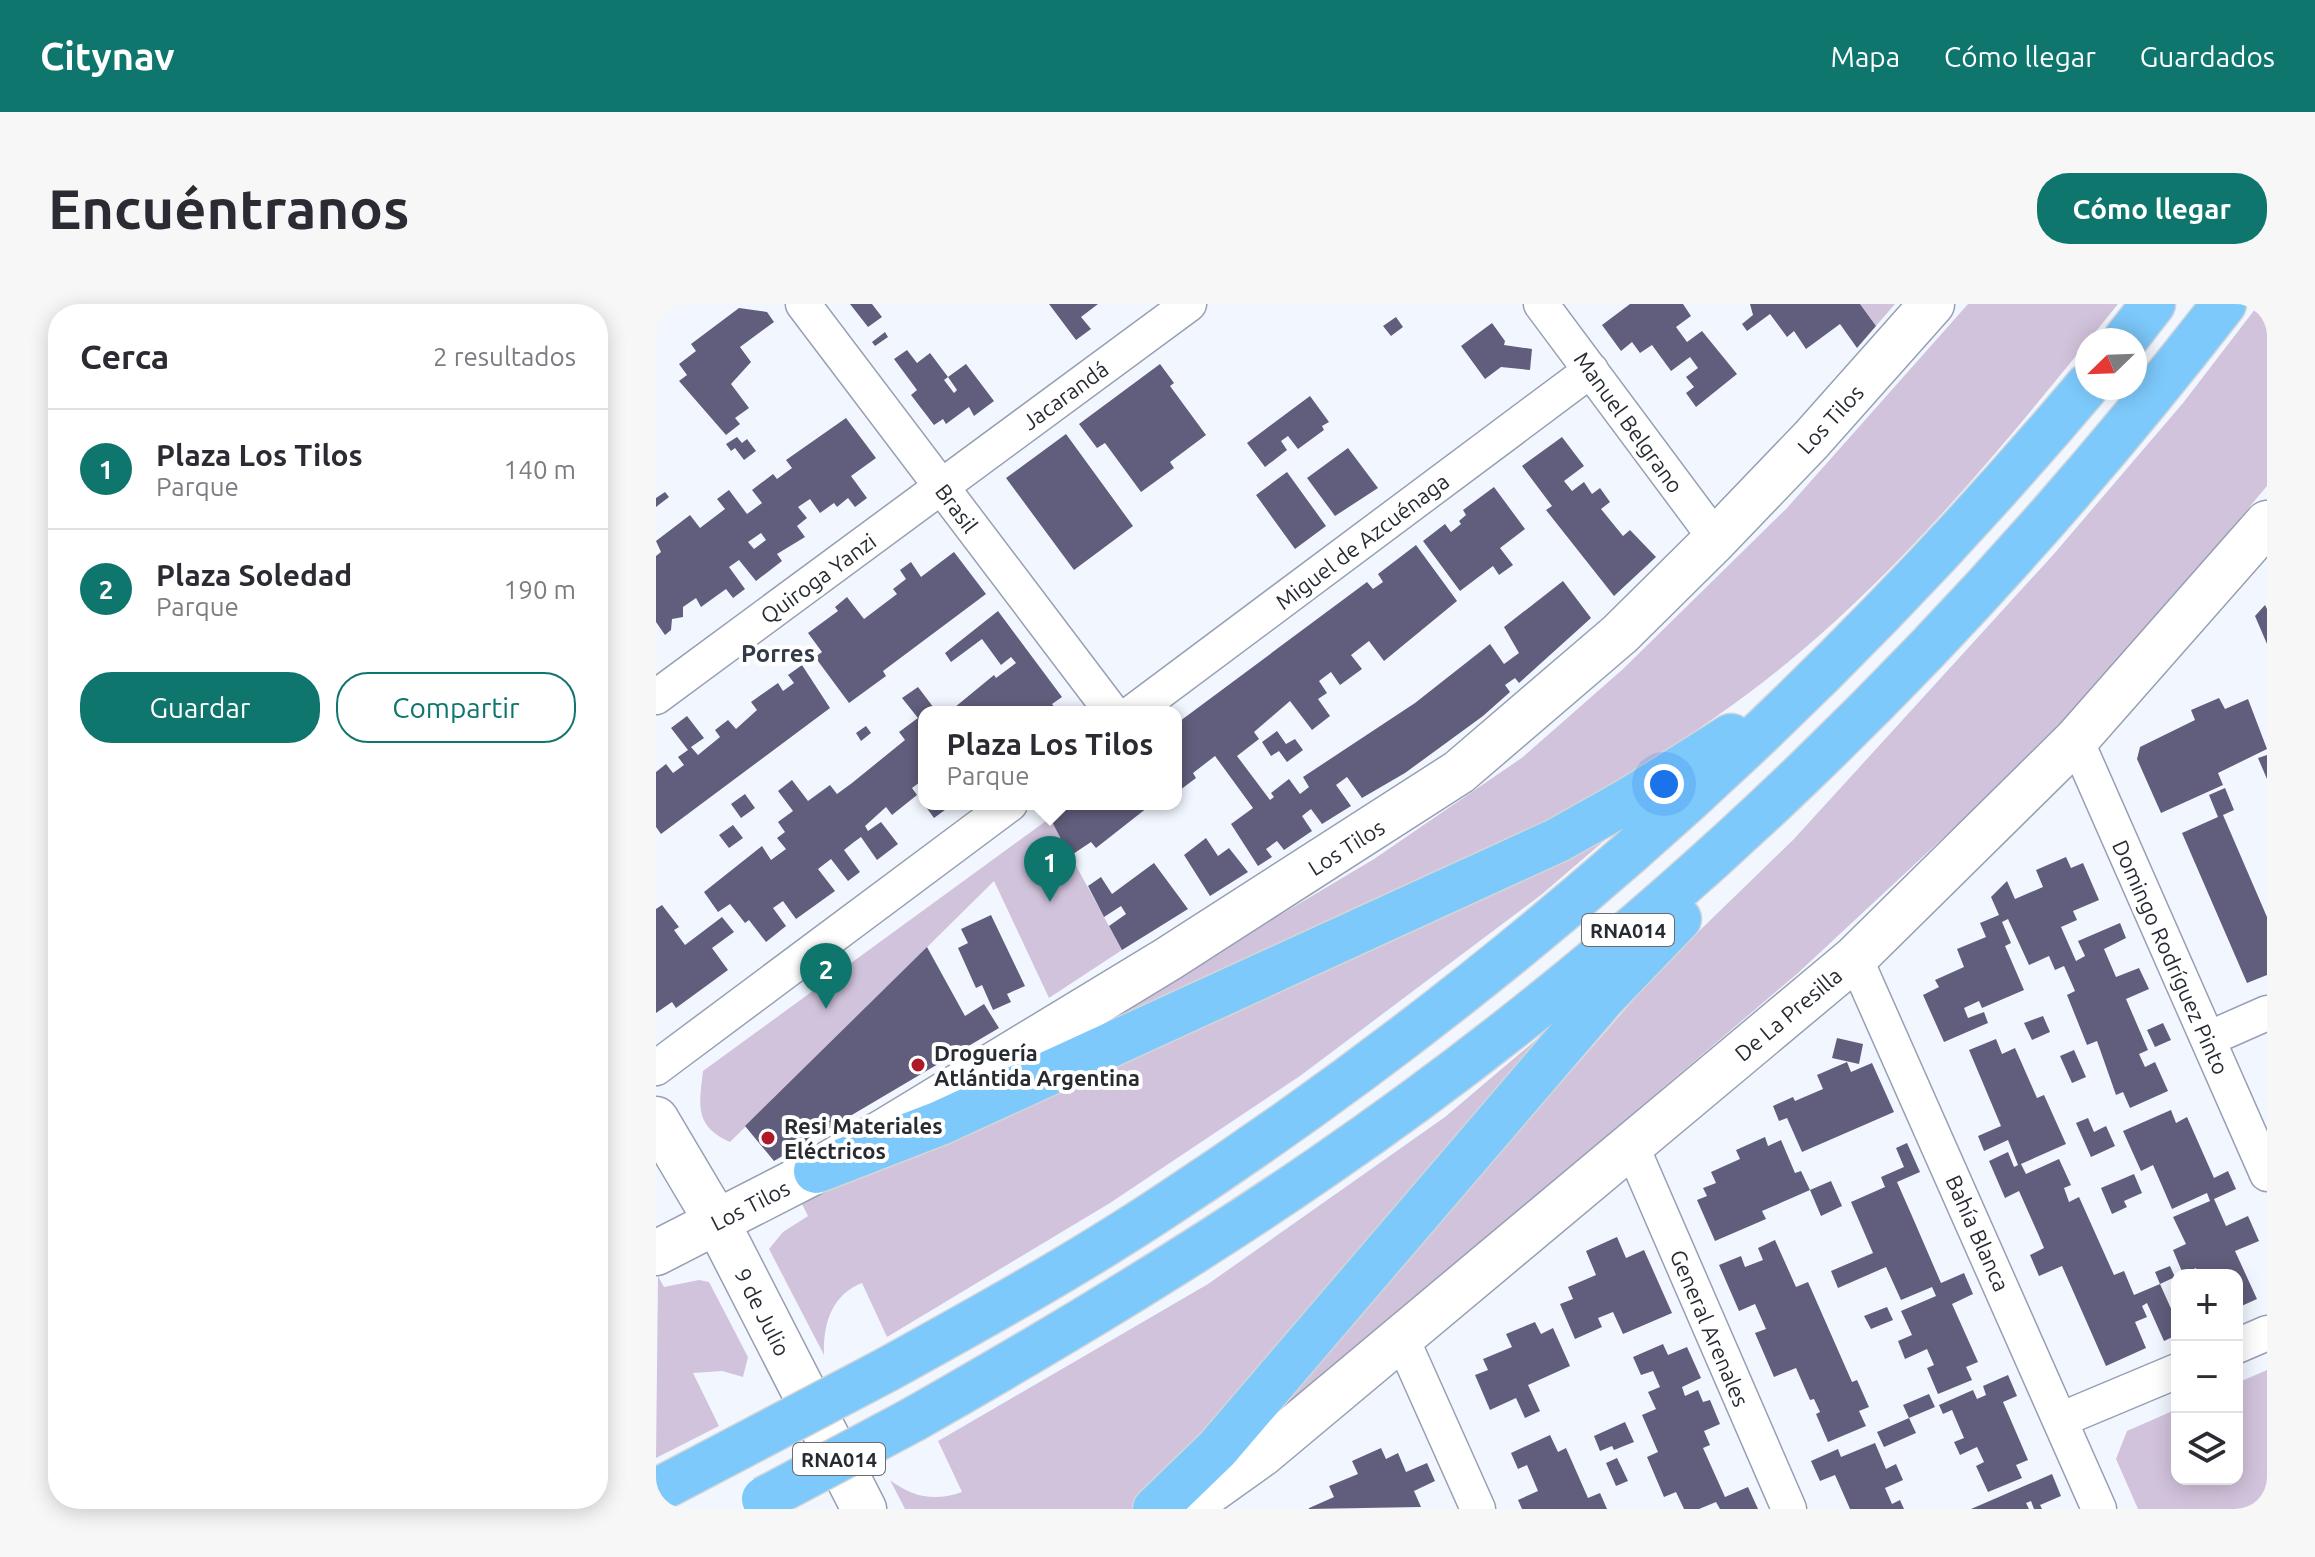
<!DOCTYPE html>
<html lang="es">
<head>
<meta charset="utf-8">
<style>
	body { margin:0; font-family:Ubuntu,sans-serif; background:#f7f7f7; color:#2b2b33 }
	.controls { position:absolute; right:24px; bottom:24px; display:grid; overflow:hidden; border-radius:16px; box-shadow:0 4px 20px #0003 }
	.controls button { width:72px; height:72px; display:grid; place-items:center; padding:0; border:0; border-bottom:2px solid #e1e1e2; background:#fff; color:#2b2b33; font:40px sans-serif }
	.compass { position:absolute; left:1419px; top:24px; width:72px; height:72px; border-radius:50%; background:#fff; box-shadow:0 4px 20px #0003; rotate:247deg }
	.you { position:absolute; left:1008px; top:480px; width:28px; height:28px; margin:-20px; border:6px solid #fff; border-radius:50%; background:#1a73e8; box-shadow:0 0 0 12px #1a73e833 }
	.badge { display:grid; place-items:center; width:52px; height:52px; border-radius:50%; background:#0f766e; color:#fff; font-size:26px; font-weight:700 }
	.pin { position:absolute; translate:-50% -66px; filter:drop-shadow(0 2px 4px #0008) }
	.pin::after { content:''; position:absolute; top:42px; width:28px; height:24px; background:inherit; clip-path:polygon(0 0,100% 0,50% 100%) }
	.popup { position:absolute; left:262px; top:402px; width:264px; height:104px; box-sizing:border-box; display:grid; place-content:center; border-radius:16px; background:#fff; filter:drop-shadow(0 2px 6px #0005); font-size:26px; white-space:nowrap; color:#7c7c81 }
	.popup b { font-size:30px; color:#2b2b33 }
	.popup::after { content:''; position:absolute; left:50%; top:100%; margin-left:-16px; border:16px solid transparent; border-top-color:#fff }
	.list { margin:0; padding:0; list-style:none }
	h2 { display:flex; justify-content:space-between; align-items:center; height:104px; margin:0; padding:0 32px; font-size:34px }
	h2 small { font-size:26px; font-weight:400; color:#7c7c81 }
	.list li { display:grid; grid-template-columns:52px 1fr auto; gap:24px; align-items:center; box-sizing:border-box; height:120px; padding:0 32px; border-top:2px solid #e1e1e2 }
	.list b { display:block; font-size:30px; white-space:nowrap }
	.list p { margin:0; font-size:26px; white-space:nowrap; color:#7c7c81 }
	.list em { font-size:26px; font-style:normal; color:#7c7c81 }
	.actions { display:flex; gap:16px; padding:24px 32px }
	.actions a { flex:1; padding:18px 0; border:2px solid #0f766e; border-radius:32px; text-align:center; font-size:28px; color:#0f766e }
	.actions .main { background:#0f766e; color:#fff }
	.icon { flex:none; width:44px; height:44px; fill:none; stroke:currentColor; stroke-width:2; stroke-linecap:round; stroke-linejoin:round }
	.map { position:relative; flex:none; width:1611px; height:1205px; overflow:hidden; border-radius:32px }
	header { display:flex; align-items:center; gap:48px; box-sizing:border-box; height:112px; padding:0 40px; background:#0f766e; color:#fff }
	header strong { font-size:38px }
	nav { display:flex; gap:44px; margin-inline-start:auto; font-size:28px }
	.intro { display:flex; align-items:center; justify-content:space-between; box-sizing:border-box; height:192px; padding:0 48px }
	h1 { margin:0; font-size:56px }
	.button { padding:20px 36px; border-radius:32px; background:#0f766e; color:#fff; font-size:28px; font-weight:700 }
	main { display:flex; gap:48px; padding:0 48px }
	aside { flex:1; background:#fff; border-radius:32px; box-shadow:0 4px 20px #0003 }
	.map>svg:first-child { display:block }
	.green { fill:#d2c3dc }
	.building { fill:#605e7c; fill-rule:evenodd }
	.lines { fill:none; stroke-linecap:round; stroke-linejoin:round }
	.minor-casing { stroke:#96a0b3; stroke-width:37 }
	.tertiary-casing { stroke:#96a0b3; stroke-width:47 }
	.motorway-casing { stroke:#d4d5d6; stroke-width:47 }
	.minor { stroke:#fff; stroke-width:34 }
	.tertiary { stroke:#fff; stroke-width:44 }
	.motorway { stroke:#7dc9fb; stroke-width:44 }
	.motorway-bridge-casing { stroke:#d4d5d6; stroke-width:47; stroke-linecap:butt }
	.motorway-bridge { stroke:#7dc9fb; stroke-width:44 }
	.poi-dot { fill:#ad1927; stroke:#fff; stroke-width:3 }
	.labels { text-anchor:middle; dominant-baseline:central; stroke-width:8; stroke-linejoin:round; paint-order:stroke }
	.shield { fill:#fff; stroke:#686b70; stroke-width:2 }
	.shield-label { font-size:20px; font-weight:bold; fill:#272b32 }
	.street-label { font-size:22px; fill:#272b32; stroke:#fff }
	.poi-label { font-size:22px; font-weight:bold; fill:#272b32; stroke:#fff; text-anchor:start }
	.neighbourhood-label { font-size:24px; font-weight:bold; fill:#323b4a; stroke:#fff }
</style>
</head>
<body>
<header>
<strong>Citynav</strong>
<nav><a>Mapa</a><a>Cómo llegar</a><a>Guardados</a></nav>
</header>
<div class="intro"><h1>Encuéntranos</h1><a class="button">Cómo llegar</a></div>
<main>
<aside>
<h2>Cerca<small>2 resultados</small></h2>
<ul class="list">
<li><span class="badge">1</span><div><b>Plaza Los Tilos</b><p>Parque</p></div><em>140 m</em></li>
<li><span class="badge">2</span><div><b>Plaza Soledad</b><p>Parque</p></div><em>190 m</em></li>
</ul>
<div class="actions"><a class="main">Guardar</a><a>Compartir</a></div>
</aside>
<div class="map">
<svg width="1611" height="1205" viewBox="0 0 1611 1205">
	<rect width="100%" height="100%" fill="#f2f7ff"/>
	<path class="green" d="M1204,0H1239L1220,22Z
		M1312,0H1462C1365,120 1263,248 1143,349C1071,410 988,462 907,509L381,756L718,555L867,453L967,365L1131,204Z
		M1603,0H1611V182L1439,387L1331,493L1142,669L657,1082L577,1144L797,903L1005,664L1137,536L1397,251L1527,99Z
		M394,514L466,646L393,694L338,577L74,838C38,822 43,801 47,767Z
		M956,530L885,591L644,772L454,899L231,1033L206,979C175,991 167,1021 168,1051L113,945L127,928L152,912L146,900L309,818Z
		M934,690L491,1197L477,1205H249L234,1176C256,1193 279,1198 306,1188L282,1137L552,980L789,813Z
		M2,972L8,983L43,976L53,978L92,1053L87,1073L66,1067L37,1069L63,1122L0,1154Z
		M1611,1066V1205H1482L1460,1155L1471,1127L1521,1105V1175H1581V1079Z"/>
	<path class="building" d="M194,0H216L226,13L212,23Z
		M393,0H442L425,13L435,25L420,36Z
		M974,0H1027L1035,12L1020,23L1031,38L1046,27L1081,70L1040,103L1030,89L1038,83L1030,73L1042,64L1034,53L1015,67L996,41L984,49L976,38L965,47L946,21Z
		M1094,0H1204L1220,22L1201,44L1184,20L1150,45L1138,27L1131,33L1114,10L1091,27L1086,20L1097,11Z
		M83,4L111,8L118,18L84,43L95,58L75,80L93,104L79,114L84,120L70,131L23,77L31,71L23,60L40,47L35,40Z
		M740,13L747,23L735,32L727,22Z
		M836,19L849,37L848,41L876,45L874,66L845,63L829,75L805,42Z
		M229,28L232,33L219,42L216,38Z
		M251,46L261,59L274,49L292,73L288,76L298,89L301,86L292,73L310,60L338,97L318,112L313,103L290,120L287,115L278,121L255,91L261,86L238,55Z
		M504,60L518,79L514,82L550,131L514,158L518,164L485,188L449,139L441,144L423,120Z
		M654,92L673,118L666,122L668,126L642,145L632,132L625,137L631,146L609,163L591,139Z
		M190,114L220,154L195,172L211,194L199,203L192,194L181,203L178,199L164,209L154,195L142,203L151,214L141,222L149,233L121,250L126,257L100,277L83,256L73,263L89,285L77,294L70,285L45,303L40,294L27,303V313L16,315L15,326L9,331L0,318V252L5,248L0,237L34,211L44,224L69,205L61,195L73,186L91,210L106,199L96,186L117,170L121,175L136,164L130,156ZM105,229L110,236L98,245L92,238Z
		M410,130L477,222L418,266L350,174Z
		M81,133L86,139L91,135L100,147L88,156L79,144L75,147L70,140Z
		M906,133L928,162L908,177L916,187L928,178L936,190L944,184L954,198L945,205L967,232L974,226L1000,253L958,292L890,206L896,202L866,162Z
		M692,144L722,184L679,212L651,174Z
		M631,168L670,222L639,245L600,191Z
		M838,183L869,225L844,244L857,261L843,271L837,262L804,287L767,237L789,220L795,228L805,220L803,217L810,211L807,206Z
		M9,188L13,193L0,203V194Z
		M760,241L801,297L728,357L713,337L695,351L706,365L684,381L675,368L663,377L671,389L662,395L674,412L656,426L634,397L598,428L603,435L581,452L614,496L618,493L615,489L633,475L644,490L653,483L647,473L759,399L834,340L848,360L863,349L848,323L907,277L935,314L863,379L859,374L849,381L854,388L827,412L749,469L706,494L691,473L680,481L695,502L666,520L655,505L646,512L656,527L628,546L621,537L610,545L616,553L602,562L575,520L597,504L559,452L537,469L540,474L520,489V420L711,278L717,285L727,278L722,270Z
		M298,248L330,290L227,367L230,372L193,399L159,353L166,348L152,329L182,307L179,303L191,293L208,315L241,290L237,285L250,275L244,266L255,258L265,273Z
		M1609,301L1611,305V340L1599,312Z
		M342,307L406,393L396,400L402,408H293L338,371L340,374L360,359L355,353L345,361L326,335L295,358L289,349Z
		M146,361L174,404L5,530L0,523V468L10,460L17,469L28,461L22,453L32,446L15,424L31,412L48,434L35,443L42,451L64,433L59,426L72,416L80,425L101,406L95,398L122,379L127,387L138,379L132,371Z
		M262,383L281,408H268V475L256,484L261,491L236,511L230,503L209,522L212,527L225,518L242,540L221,556L205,533L198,538L188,546L204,568L192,577L175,555L162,565L179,587L140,615L127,597L117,604L130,622L110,638L93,616L89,619L74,600L62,608L48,588L106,542L115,556L130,545L121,534L129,528L122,518L137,507L122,487L136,476L152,497L174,481L181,490L196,479L249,436L243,428L262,414L246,394Z
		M1563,394L1569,405L1592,395L1611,445L1562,469L1567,481L1505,509L1481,455L1484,443L1539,416L1535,406Z
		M210,422L215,429L205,437L200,429Z
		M621,427L630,440L639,435L647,446L631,458L623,447L615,452L606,438Z
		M1611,451V475L1602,454Z
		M1569,484L1578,506L1567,511L1611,613V671L1591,679L1526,529L1562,513L1553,491Z
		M268,487V500H297L278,514L262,492Z
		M89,490L99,504L85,514L75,500Z
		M413,500H496L440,544L435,538L414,552L394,514Z
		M77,521L87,534L73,544L63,531Z
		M550,534L562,552L573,544L592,568L554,592L528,551Z
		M1410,553L1415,564L1427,559L1443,596L1417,607L1421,616L1405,623L1420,657L1429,652L1422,637L1464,619L1470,634L1448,645L1460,673L1483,664L1493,685L1470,695L1492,746L1483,750L1489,763L1499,758L1512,787L1474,804L1467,788L1460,791L1441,737L1431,741L1411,691L1419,687L1408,662L1399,666L1393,652L1373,661L1352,615L1346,618L1355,639L1349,642L1368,686L1326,704L1323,697L1308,704L1312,714L1328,708L1332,719L1288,738L1267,691L1283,683L1279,676L1308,663L1301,645L1330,633L1324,619L1343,611L1335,593L1351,577L1359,595L1387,583L1380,566Z
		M498,559L532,605L466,646L453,622L470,610L465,602L448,613L432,582L445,573L456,590Z
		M6,601L23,623L18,626L29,641L66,613L78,628L56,644L72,666L20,704L16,698L0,709V605Z
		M335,611L369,682L351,690L355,698L337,706L326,681L320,684L302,644L312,639L305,625Z
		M271,643L309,712L328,700L343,724L118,857L89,822Z
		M1387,712L1394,728L1376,736L1368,719Z
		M1507,719L1515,736L1499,743L1491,726Z
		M1181,734L1207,740L1203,760L1176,754Z
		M1340,735L1346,750L1359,744L1381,794L1388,791L1410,840L1365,860L1370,870L1403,855L1415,881L1408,884L1413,898L1423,893L1458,971L1468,967L1478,991L1504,980L1521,1018V1031L1508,1037L1491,999L1486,1002L1491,1013L1479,1018L1490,1044L1450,1062L1406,962L1383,972L1374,951L1388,944L1383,932L1363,887L1349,894L1333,857L1352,848L1358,863L1362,861L1352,836L1328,847L1322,832L1345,822L1313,746Z
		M1418,746L1430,773L1416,779L1404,752Z
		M1191,758L1195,768L1216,759L1238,808L1146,848L1131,814L1123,817L1117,802L1137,793L1139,797L1167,785L1161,771Z
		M1515,806L1520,819L1531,813L1558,874L1572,867L1580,885L1558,895L1570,922L1592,912L1603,937L1579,947L1601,995L1581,1004V971H1543L1540,964L1527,970L1517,946L1530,940L1517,913L1554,897L1551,889L1516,905L1497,861L1485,867L1467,827Z
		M1432,814L1438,828L1450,822L1459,842L1435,853L1420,819Z
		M1109,833L1112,842L1125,836L1139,869L1145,867L1154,886L1175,877L1186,902L1165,912L1154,886L1106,907L1110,915L1059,937L1041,896L1051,892L1047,884L1060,879L1055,868L1084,855L1080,846Z
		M1251,839L1264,868L1241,878L1256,912L1285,979L1308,969L1317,990L1296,1000L1322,1058L1310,1063L1316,1076L1282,1090L1271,1064L1278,1061L1271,1045L1249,1055L1242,1037L1256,1031L1245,1007L1280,992L1276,983L1245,996L1230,963L1182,984L1175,967L1217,949L1195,898L1229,883L1225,873L1248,863L1240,844Z
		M1478,870L1486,889L1468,897L1471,903L1456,910L1445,884Z
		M961,933L970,954L988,946L1016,1009L967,1030L957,1008L942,1014L946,1023L919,1035L904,1000L917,995L912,983L940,971L930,947Z
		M1119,936L1140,983L1152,978L1196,1078L1201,1076L1213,1103L1203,1107L1210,1122L1172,1138L1160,1110L1164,1108L1158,1095L1154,1096L1140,1064L1118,1073L1099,1029L1110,1025L1099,1000L1083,1007L1063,961L1085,952L1089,963L1107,956L1102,944Z
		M1514,962L1519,973L1504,980L1499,968Z
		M1231,1003L1237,1016L1215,1025L1208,1012Z
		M879,1018L885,1030L897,1024L914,1062L872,1081L884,1107L869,1114L860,1094L834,1106L819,1071L832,1066L827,1055L856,1043L850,1030Z
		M1007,1040L1012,1051L1031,1043L1045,1074L1026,1083L1029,1092L1042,1086L1047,1098L1054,1096L1064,1120L1048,1127L1054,1141L1047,1144L1069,1193L1092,1183L1102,1205H1064L1060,1198L1043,1205H1028L1020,1188L1008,1193L991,1153L1002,1148L986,1111L1000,1105L992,1088L1004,1083L997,1067L985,1071L977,1053Z
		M1352,1071L1361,1092L1347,1098L1372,1156L1360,1161L1366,1174L1332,1188L1320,1162L1328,1158L1321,1143L1304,1151L1298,1138L1308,1134L1296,1106L1287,1110L1283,1101L1317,1086L1321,1095L1330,1091L1327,1082Z
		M1273,1090L1279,1103L1253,1114L1247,1101Z
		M1253,1114L1260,1129L1228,1143L1221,1128Z
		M969,1118L978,1138L958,1146L956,1142L944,1147L938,1132Z
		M894,1131L902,1148L910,1144L932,1194L944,1189L951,1205H866L862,1196L882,1187L871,1161L862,1165L855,1149Z
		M1219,1139L1230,1165L1240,1160L1247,1176L1229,1184L1236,1200L1244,1196L1248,1205H1194L1179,1171L1164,1177L1155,1157L1182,1145L1185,1153Z
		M725,1144L730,1155L742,1149L750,1168L771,1159L779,1177L758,1187L765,1203L651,1205L678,1193L673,1182L702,1170L696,1157Z
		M961,1154L972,1177L960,1182L950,1159Z
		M1396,1170L1405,1192L1384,1201L1386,1205H1378L1375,1197L1370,1199L1373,1205H1315Z"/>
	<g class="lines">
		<g class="minor-casing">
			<path id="minor" d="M147,0L456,408
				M885,0L1060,235
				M0,393L533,0
				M477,408L935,66
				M1420,436L1611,870
				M1199,654L1443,1205
				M1552,735L1611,709
				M0,764L354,500
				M976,843L1133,1205
				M746,1035L822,1205
				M1581,1042L1611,1029
				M1404,1116L1521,1067"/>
		</g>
		<g class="tertiary-casing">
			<path id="tertiary" d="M0,815L61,918L208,1205
				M0,949L160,867L232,825L512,655L803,468L964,330L1060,235L1155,136L1276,0
				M529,1205L606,1150L1199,654L1420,436L1611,219"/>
		</g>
		<g class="motorway-casing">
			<path id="motorway" d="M1469,36L1497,0
				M160,867L284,819L902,536L973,496L1075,432
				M232,1065C326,1013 420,961 509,902C857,674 1163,399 1431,82
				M258,1115C397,1036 534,954 666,863C1009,628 1313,329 1568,0
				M0,1187L82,1144
				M499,1205L561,1145L948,693L1023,615"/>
		</g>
		<use href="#minor" class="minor"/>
		<use href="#tertiary" class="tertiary"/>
		<use href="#motorway" class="motorway"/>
		<g class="motorway-bridge-casing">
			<path id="motorway-bridge" d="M82,1144L232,1065
				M108,1195L258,1115"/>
		</g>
		<use href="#motorway-bridge" class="motorway-bridge"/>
	</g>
	<g class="poi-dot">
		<circle cx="262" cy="761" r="8"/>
		<circle cx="112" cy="834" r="8"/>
	</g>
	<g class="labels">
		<g class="shield">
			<rect x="926" y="610" width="92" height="32" rx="6"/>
			<rect x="137" y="1139" width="92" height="32" rx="6"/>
		</g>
		<g class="shield-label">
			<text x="972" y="626">RNA014</text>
			<text x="183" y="1155">RNA014</text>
		</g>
		<g class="street-label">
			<text transform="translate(409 91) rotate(-36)">Jacarandá</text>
			<text transform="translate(1174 115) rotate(-47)">Los Tilos</text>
			<text transform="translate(973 118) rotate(54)">Manuel Belgrano</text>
			<text transform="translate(301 204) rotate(53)">Brasil</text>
			<text transform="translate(706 237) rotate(-37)">Miguel de Azcuénaga</text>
			<text transform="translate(162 274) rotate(-36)">Quiroga Yanzi</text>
			<text transform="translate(690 543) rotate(-32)">Los Tilos</text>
			<text transform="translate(1515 653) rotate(66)">Domingo Rodríguez Pinto</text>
			<text transform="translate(1132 710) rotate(-40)">De La Presilla</text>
			<text transform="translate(94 901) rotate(-27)">Los Tilos</text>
			<text transform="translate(1322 929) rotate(66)">Bahía Blanca</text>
			<text transform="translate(107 1008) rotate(63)">9 de Julio</text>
			<text transform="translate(1054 1024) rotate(67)">General Arenales</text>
		</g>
		<g class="poi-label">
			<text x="278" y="748">Droguería<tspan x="278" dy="25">Atlántida Argentina</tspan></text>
			<text x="128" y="821">Resi Materiales<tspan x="128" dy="25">Eléctricos</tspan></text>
		</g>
		<g class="neighbourhood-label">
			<text x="122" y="349">Porres</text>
		</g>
	</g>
</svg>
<div class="controls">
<button>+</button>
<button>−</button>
<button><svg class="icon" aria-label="layers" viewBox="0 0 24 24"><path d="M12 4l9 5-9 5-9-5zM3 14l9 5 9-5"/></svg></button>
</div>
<svg class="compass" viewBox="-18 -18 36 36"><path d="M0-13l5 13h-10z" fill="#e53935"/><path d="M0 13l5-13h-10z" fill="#7c7c81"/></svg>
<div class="you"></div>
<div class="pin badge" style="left:394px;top:598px">1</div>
<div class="popup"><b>Plaza Los Tilos</b>Parque</div>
<div class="pin badge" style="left:170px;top:705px">2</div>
</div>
</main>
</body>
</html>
